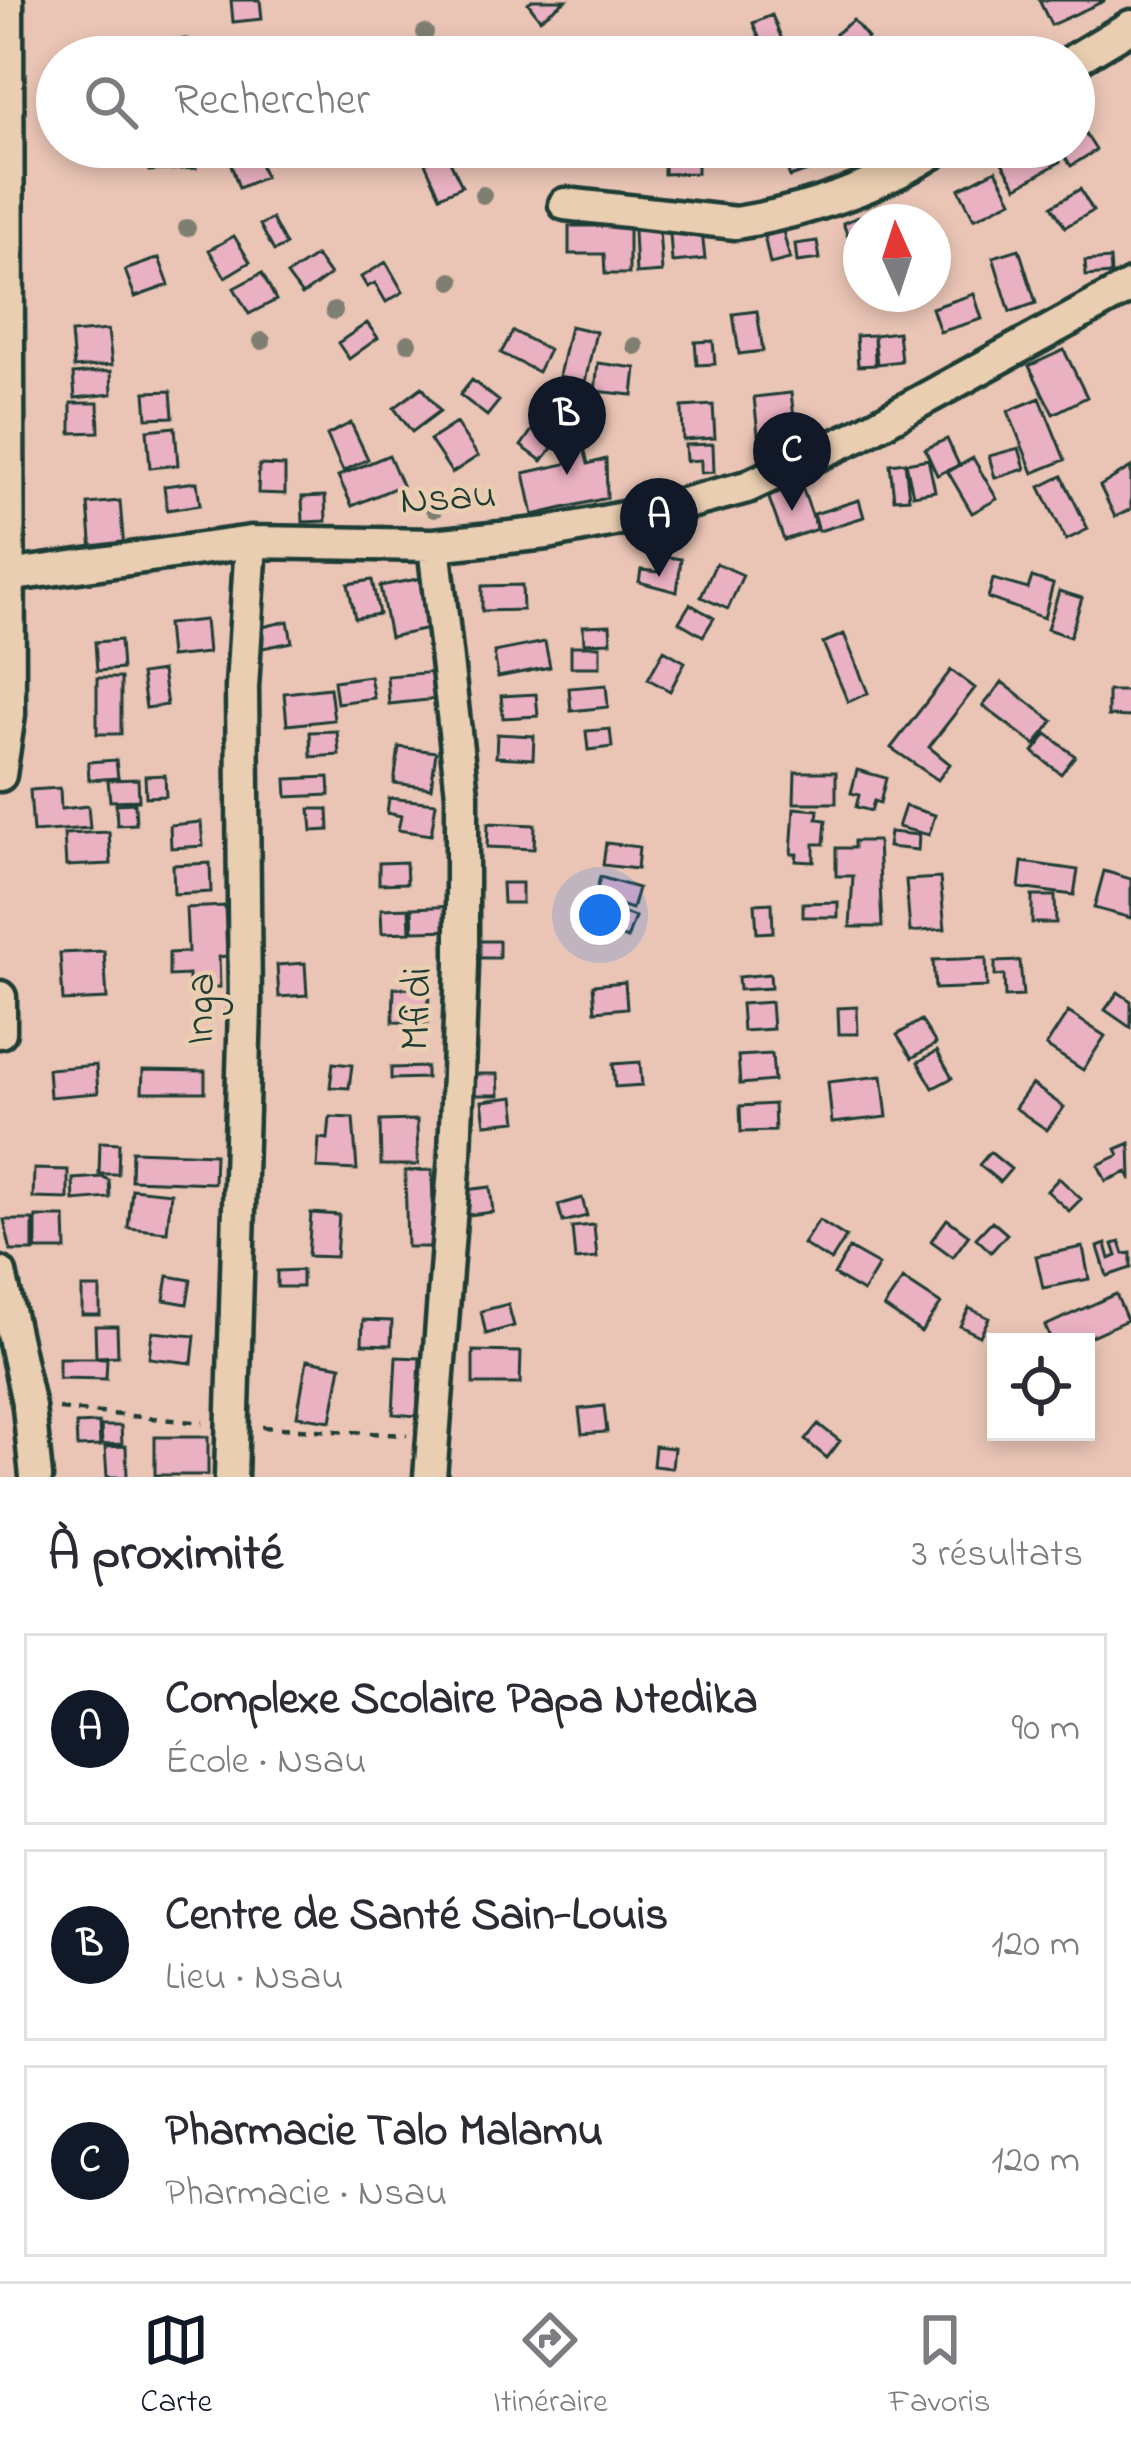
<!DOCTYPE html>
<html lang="fr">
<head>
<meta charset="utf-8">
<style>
	body { margin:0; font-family:"Indie Flower",sans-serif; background:#f2f2f3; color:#2b2b33 }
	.controls { position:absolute; right:36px; bottom:36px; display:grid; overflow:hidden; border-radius:0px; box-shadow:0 6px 18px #0003 }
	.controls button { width:108px; height:108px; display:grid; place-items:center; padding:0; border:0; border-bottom:3px solid #e1e1e2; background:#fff; color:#2b2b33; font:60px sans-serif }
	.compass { position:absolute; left:843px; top:204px; width:108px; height:108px; border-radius:50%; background:#fff; box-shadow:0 6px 18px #0003; rotate:357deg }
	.you { position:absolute; left:600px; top:915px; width:42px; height:42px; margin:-30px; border:9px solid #fff; border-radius:50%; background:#1a73e8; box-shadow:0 0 0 18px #1a73e833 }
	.badge { display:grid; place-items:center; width:78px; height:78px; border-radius:50%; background:#111827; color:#fff; font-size:39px; font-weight:700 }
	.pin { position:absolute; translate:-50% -99px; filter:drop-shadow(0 3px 6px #0008) }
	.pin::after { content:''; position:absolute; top:63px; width:42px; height:36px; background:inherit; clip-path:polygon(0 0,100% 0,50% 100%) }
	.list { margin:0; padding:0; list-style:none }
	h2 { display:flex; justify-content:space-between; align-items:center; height:156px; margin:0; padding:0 48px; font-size:51px }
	h2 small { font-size:39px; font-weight:400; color:#7c7c81 }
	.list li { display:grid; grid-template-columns:78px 1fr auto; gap:36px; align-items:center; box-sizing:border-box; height:192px; margin:0 24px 24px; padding:0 24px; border:3px solid #e1e1e2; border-radius:0px }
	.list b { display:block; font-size:45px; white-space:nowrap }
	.list p { margin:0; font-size:39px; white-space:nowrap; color:#7c7c81 }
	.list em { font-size:39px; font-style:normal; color:#7c7c81 }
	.icon { flex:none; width:66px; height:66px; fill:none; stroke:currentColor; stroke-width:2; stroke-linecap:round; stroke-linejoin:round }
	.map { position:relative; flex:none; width:1131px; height:1477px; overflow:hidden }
	.search { position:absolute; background:#fff; box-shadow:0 6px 18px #0003; left:36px; right:36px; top:36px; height:132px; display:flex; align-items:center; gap:30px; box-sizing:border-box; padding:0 42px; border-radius:66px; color:#7c7c81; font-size:45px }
	.sheet { height:804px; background:#fff }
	nav { display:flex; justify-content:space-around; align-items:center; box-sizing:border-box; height:168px; border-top:3px solid #e1e1e2; background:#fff; font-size:33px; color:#7c7c81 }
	nav a { display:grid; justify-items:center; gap:6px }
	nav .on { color:#111827 }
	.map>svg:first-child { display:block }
	.building { fill:#eab1c2; stroke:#1f3d34; stroke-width:3 }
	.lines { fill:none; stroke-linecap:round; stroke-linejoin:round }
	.minor-casing { stroke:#1f3d34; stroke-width:39 }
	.path { stroke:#1f3d34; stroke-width:4.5; stroke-dasharray:9 9; stroke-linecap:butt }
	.minor { stroke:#eaceb1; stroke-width:30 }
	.tree { fill:#7e7f72 }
	.labels { text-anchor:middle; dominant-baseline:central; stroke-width:9; stroke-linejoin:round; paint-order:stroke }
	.street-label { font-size:42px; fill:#1f3d34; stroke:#eaceb1 }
</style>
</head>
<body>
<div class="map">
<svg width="1131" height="1477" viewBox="0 0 1131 1477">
	<rect width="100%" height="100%" fill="#eac5b6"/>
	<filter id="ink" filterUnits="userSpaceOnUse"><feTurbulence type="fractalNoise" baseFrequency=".00833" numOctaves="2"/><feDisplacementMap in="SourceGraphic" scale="24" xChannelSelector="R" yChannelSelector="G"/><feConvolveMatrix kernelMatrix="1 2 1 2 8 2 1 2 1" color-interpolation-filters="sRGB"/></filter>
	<g filter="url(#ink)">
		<path class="building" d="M231,0H260L262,19L233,22Z
			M532,0H566L540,19L528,3Z
			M1039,0H1104V1L1051,25Z
			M772,15L785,47L766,54L753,23Z
			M853,20L868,38L850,53L835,34Z
			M738,39L744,57H716L713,48Z
			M628,43V57H599V45Z
			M1074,116L1096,150L1071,166L1059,147H1074Z
			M148,147H194L196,168L149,171Z
			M225,147H254L265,177L239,188Z
			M664,147H697V173L664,174Z
			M780,147H813L819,167L790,177Z
			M1018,147H1052L1060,162L1017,187L999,158Z
			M446,153L462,186L440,196L425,163Z
			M996,170L1012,200L974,219L959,189Z
			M1080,189L1093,211L1065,227L1052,206Z
			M868,213L871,222H861V249L853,250L843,223Z
			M272,219L286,245L274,251L260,225Z
			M569,226H629V274H605L604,254H569Z
			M659,229L662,272L636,274L634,230Z
			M783,231L790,259L770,264L764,235Z
			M702,232L705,259L672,262L670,234Z
			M234,236L250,262L225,277L209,250Z
			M817,241L820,259L797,262L795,244Z
			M1019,249L1036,303L1010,312L993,257Z
			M316,256L330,275L302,295L287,275Z
			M159,258L169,285L135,297L125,270Z
			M1110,259L1111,274L1086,276L1085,261Z
			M386,262L403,292L386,302L375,283L367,287L361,277Z
			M262,273L276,300L249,314L234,288Z
			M974,294L982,319L940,332L932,308Z
			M757,311L763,351L739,354L733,314Z
			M367,323L378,338L349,359L338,343Z
			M570,326L596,332L585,382L559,376Z
			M108,330L112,365L74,368L71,333Z
			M513,331L549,350L538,372L501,353Z
			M898,332L901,361L877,364L874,335Z
			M874,335L875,365L858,366L856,336Z
			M713,341L715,364L697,365L695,342Z
			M1064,350L1087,397L1053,414L1029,366Z
			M598,363L636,368L633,395L595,391Z
			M111,371L112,394L75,398L73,374Z
			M472,380L499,401L487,416L460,395Z
			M422,387L440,411L412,432L394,408Z
			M171,391L173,417L147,418L145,392Z
			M791,393L799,458L761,462L754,397Z
			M1040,398L1065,460L1033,473L1008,411Z
			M71,403H98L99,432L71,433Z
			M713,405L715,438L683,440L682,407Z
			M351,423L368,459L343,471L327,435Z
			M456,423L478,456L452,473L430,440Z
			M537,423L559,439L542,461L521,446Z
			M175,427L178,465L150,468L147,430Z
			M581,435L588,464L606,459L607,498L533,515L524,473L565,464Z
			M947,439L959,465L937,475L925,449Z
			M713,444L714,472L701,473V460L686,461L685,445Z
			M1019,448L1025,469L995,478L989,456Z
			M389,455L402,485L352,506L338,476Z
			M973,458L997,499L972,513L948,472Z
			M928,459L935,491L913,495L906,463Z
			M905,462L909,498L894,499L890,464Z
			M259,465L285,466V494L258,493Z
			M1131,467V509L1115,517L1100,486Z
			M1062,476L1088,529L1066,540L1040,487Z
			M800,481L817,529L784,540L767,493Z
			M197,482L200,505L167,510L164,486Z
			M325,496L326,521L303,522L302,497Z
			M859,500L864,517L819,531L814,514Z
			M120,501L125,561L93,564L88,504Z
			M662,556L681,559L677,592L639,582L641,570L660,572Z
			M716,563L743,575L728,609L701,597Z
			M428,577L438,627L390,637L380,586Z
			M1032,577L1053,584L1044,618L988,598L993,579L1028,589Z
			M372,580L379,614L355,618L348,584Z
			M522,585L523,610L482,611V586Z
			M1059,591L1082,598L1070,637L1047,629Z
			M690,604L714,618L703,636L679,622Z
			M205,620L208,653L170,657L167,624Z
			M288,621L292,642L258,649L254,629Z
			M610,625L611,642L584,643L583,626Z
			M844,634L868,693L848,702L823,643Z
			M120,640L122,669L97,671L95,642Z
			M545,642L550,667L498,677L494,652Z
			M571,646H600V667H571Z
			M664,650L685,662L670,691L648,679Z
			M951,670L975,688L929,747L950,764L938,780L891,748Z
			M162,671L167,705L146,708L141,674Z
			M436,672L438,699L389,704L387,676Z
			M370,676L374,698L337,703L334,681Z
			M97,678H121V734H97Z
			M1002,682L1053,721L1035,745L983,706Z
			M606,685L608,707L571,711L569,688Z
			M330,688L334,720L287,725L284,693Z
			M1108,691H1131V717L1108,716Z
			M536,694L538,716L503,718L501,696Z
			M610,729L612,747L588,750L586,731Z
			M337,731L339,755L311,757L310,732Z
			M497,734L534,736L533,759L496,757Z
			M1047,734L1075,756L1061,774L1033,752Z
			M399,747L436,752L431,788L394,783Z
			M116,760L118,778L89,780L88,762Z
			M857,770L886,778L880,803L874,801L871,811L856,807L859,795L851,793Z
			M795,772H836V803H794Z
			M165,775L166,796L146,797L145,776Z
			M329,777L330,795L287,797L286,779Z
			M138,779L139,800L110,801L108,780Z
			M60,788L61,809L88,806L90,828L33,832L30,790Z
			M389,798L436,803L431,835L398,830L401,816L387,813Z
			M135,803L136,824L117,825L116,804Z
			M905,806L935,815L929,835L898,827Z
			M794,808L818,810L817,819L826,820L824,844H814V862L796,861L797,854H791Z
			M310,809H328L329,830L312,831Z
			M201,822L203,846L171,848L170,825Z
			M488,823L535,825L534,849L487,847Z
			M109,832L111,864L66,866L64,834Z
			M890,832L919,835L918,850L888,847Z
			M854,841H878L882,927H850L853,876H836V848H854Z
			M606,843L639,847L637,869L603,865Z
			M406,862L407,883L379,884V863Z
			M1022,862L1078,870L1074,895L1019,888Z
			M210,863L211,892L174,894L173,865Z
			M1104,871L1131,879V918L1094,908Z
			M600,877L638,888L632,909L595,898Z
			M940,878L945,929L910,932L906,880Z
			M502,883H522V903H503Z
			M1032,896H1055L1056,923H1032Z
			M838,902V917H803V903Z
			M772,903L773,932L757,933L755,904Z
			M225,906L227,956L219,957L220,987L189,988V975L169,976V953L188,952L186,908Z
			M457,906L458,930L413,931L412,908Z
			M604,906L635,917L627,939L596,927Z
			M409,908L410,932L382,933L381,909Z
			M475,941H499V958H475Z
			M104,951L107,999L63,1001L60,953Z
			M986,958L987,987L935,989L933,960Z
			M1020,961L1023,996L1005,997L1004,975L995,976V962Z
			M305,963L307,995L279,997L277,965Z
			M770,974L771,988L739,990L738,977Z
			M625,982L627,1008L595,1011L593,985Z
			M394,988L429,989L428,1023L393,1022Z
			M1118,992L1131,1001V1028L1105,1010Z
			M771,1002L773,1029L743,1031L741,1004Z
			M857,1007L858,1034H839L838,1008Z
			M1068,1012L1105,1036L1083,1070L1046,1046Z
			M921,1020L936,1044L912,1058L897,1035Z
			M937,1051L952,1078L933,1088L918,1062Z
			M772,1054L774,1081L740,1084L738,1056Z
			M640,1062L642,1085L615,1087L613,1064Z
			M333,1063L352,1065L349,1088L330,1087Z
			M96,1065L98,1093L50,1097L48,1069Z
			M426,1067V1078L391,1079V1068Z
			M143,1070L205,1071V1092H142Z
			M470,1074H498L499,1095H470Z
			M882,1076L887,1117L832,1123L828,1082Z
			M1032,1084L1064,1107L1047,1130L1015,1108Z
			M514,1097L517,1121L485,1124L482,1101Z
			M774,1104L775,1131L741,1132L740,1106Z
			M330,1117L353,1118L357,1170L317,1168L319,1138L328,1139Z
			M417,1120L418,1165H381L380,1121Z
			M100,1142L119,1143L118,1174H99Z
			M1130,1143L1131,1180L1127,1172L1106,1181L1098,1165L1119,1155L1116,1149Z
			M132,1151L215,1154L214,1183L131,1180Z
			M990,1152L1011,1169L1000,1182L979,1165Z
			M34,1169L68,1170V1199L33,1198Z
			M432,1170L434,1247H407L405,1171Z
			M103,1177L109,1180L110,1198L74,1201L73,1179Z
			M1059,1178L1081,1199L1069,1211L1047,1191Z
			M490,1187L493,1212L468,1215L465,1190Z
			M132,1189L171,1193L167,1232L128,1228Z
			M582,1198L587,1216L563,1222L558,1205Z
			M311,1213L339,1215L336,1257L308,1256Z
			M36,1217H65L66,1250H36Z
			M947,1219L969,1235L953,1257L931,1241Z
			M4,1220H33V1251H11Z
			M819,1220L846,1237L831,1261L803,1244Z
			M992,1221L1007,1234L991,1252L976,1238Z
			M594,1225L597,1258L575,1260L572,1227Z
			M1120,1242L1124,1254L1131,1253V1268L1107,1276L1098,1247L1106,1244L1110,1259L1117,1256L1113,1244Z
			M1083,1247L1089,1279L1043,1288L1036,1256Z
			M849,1248L879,1265L863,1292L834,1275Z
			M302,1270V1287H277V1271Z
			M168,1276L191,1280L187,1304L164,1300Z
			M903,1279L941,1304L921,1332L884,1307Z
			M82,1288H100V1315H82Z
			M1116,1294L1127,1320L1078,1342H1052L1045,1326Z
			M508,1304L514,1326L486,1334L481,1311Z
			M969,1308L989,1318L980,1336L960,1326Z
			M363,1320L392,1321L391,1345L362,1344Z
			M95,1326H117L118,1356L96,1357Z
			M152,1332L195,1336L192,1363L149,1358Z
			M473,1351L521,1352L520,1384H473Z
			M396,1357L420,1358L417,1416L393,1414Z
			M59,1358H107L106,1379L59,1378Z
			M307,1360L341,1366L331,1421L297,1416Z
			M604,1406L607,1432L582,1434L579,1409Z
			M99,1423L100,1446L77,1447L76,1424Z
			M818,1424L840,1441L827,1458L805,1440Z
			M101,1426H121L122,1444L102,1445Z
			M155,1437H208V1475H155Z
			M126,1446L127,1477H107L105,1447Z
			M655,1446L674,1448L672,1468L653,1466Z"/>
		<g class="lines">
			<g class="minor-casing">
				<path id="minor" d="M1074,60L1131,26
					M565,204L736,223C805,212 883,186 941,147
					M7,576L251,542L434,545L547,533L649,513L747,487L857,436L1131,286
					M0,775L9,714L7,0
					M0,997V1032
					M0,1273L29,1407L36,1477
					M231,1477L245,1006L242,687L251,542
					M430,1477L455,1155L462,965V794L434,545"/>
			</g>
			<path class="path" d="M59,1409L203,1423
				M262,1427L407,1435"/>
			<use href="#minor" class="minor"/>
		</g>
		<g class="tree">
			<circle cx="425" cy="33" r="9"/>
			<circle cx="185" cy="46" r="9"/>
			<circle cx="483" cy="195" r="9"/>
			<circle cx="187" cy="228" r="9"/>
			<circle cx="452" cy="281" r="9"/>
			<circle cx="334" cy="311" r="9"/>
			<circle cx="262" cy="341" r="9"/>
			<circle cx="408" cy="343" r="9"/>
			<circle cx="635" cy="346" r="9"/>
			<circle cx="434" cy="509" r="9"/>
		</g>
	</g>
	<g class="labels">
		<g class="street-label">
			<text transform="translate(448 499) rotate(-4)">Nsau</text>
			<text transform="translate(202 1009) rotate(-89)">Inga</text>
			<text transform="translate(418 1009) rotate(-88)">Mfidi</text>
		</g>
	</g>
</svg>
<div class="controls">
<button><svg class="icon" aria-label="locate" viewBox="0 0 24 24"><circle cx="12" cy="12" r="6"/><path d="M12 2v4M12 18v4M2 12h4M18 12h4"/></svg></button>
</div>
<svg class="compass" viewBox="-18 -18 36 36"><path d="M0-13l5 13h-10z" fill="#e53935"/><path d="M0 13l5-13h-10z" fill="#7c7c81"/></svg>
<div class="you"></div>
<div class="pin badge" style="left:659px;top:577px">A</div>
<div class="pin badge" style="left:567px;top:475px">B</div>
<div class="pin badge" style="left:792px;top:511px">C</div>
<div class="search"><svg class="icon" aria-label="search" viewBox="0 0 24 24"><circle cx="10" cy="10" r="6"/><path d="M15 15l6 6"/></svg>Rechercher</div>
</div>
<section class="sheet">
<h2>À proximité<small>3 résultats</small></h2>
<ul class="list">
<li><span class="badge">A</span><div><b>Complexe Scolaire Papa Ntedika</b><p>École · Nsau</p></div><em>90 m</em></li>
<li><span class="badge">B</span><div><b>Centre de Santé Sain-Louis</b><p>Lieu · Nsau</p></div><em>120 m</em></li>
<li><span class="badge">C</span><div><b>Pharmacie Talo Malamu</b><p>Pharmacie · Nsau</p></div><em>120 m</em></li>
</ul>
</section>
<nav>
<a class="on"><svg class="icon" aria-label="map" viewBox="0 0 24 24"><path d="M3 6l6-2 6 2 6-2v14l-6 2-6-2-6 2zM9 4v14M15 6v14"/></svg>Carte</a>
<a><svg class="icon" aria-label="directions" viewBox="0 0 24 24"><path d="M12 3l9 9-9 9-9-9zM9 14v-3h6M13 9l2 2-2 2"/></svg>Itinéraire</a>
<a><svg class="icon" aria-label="saved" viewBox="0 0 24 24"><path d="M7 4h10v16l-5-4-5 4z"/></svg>Favoris</a>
</nav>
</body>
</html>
